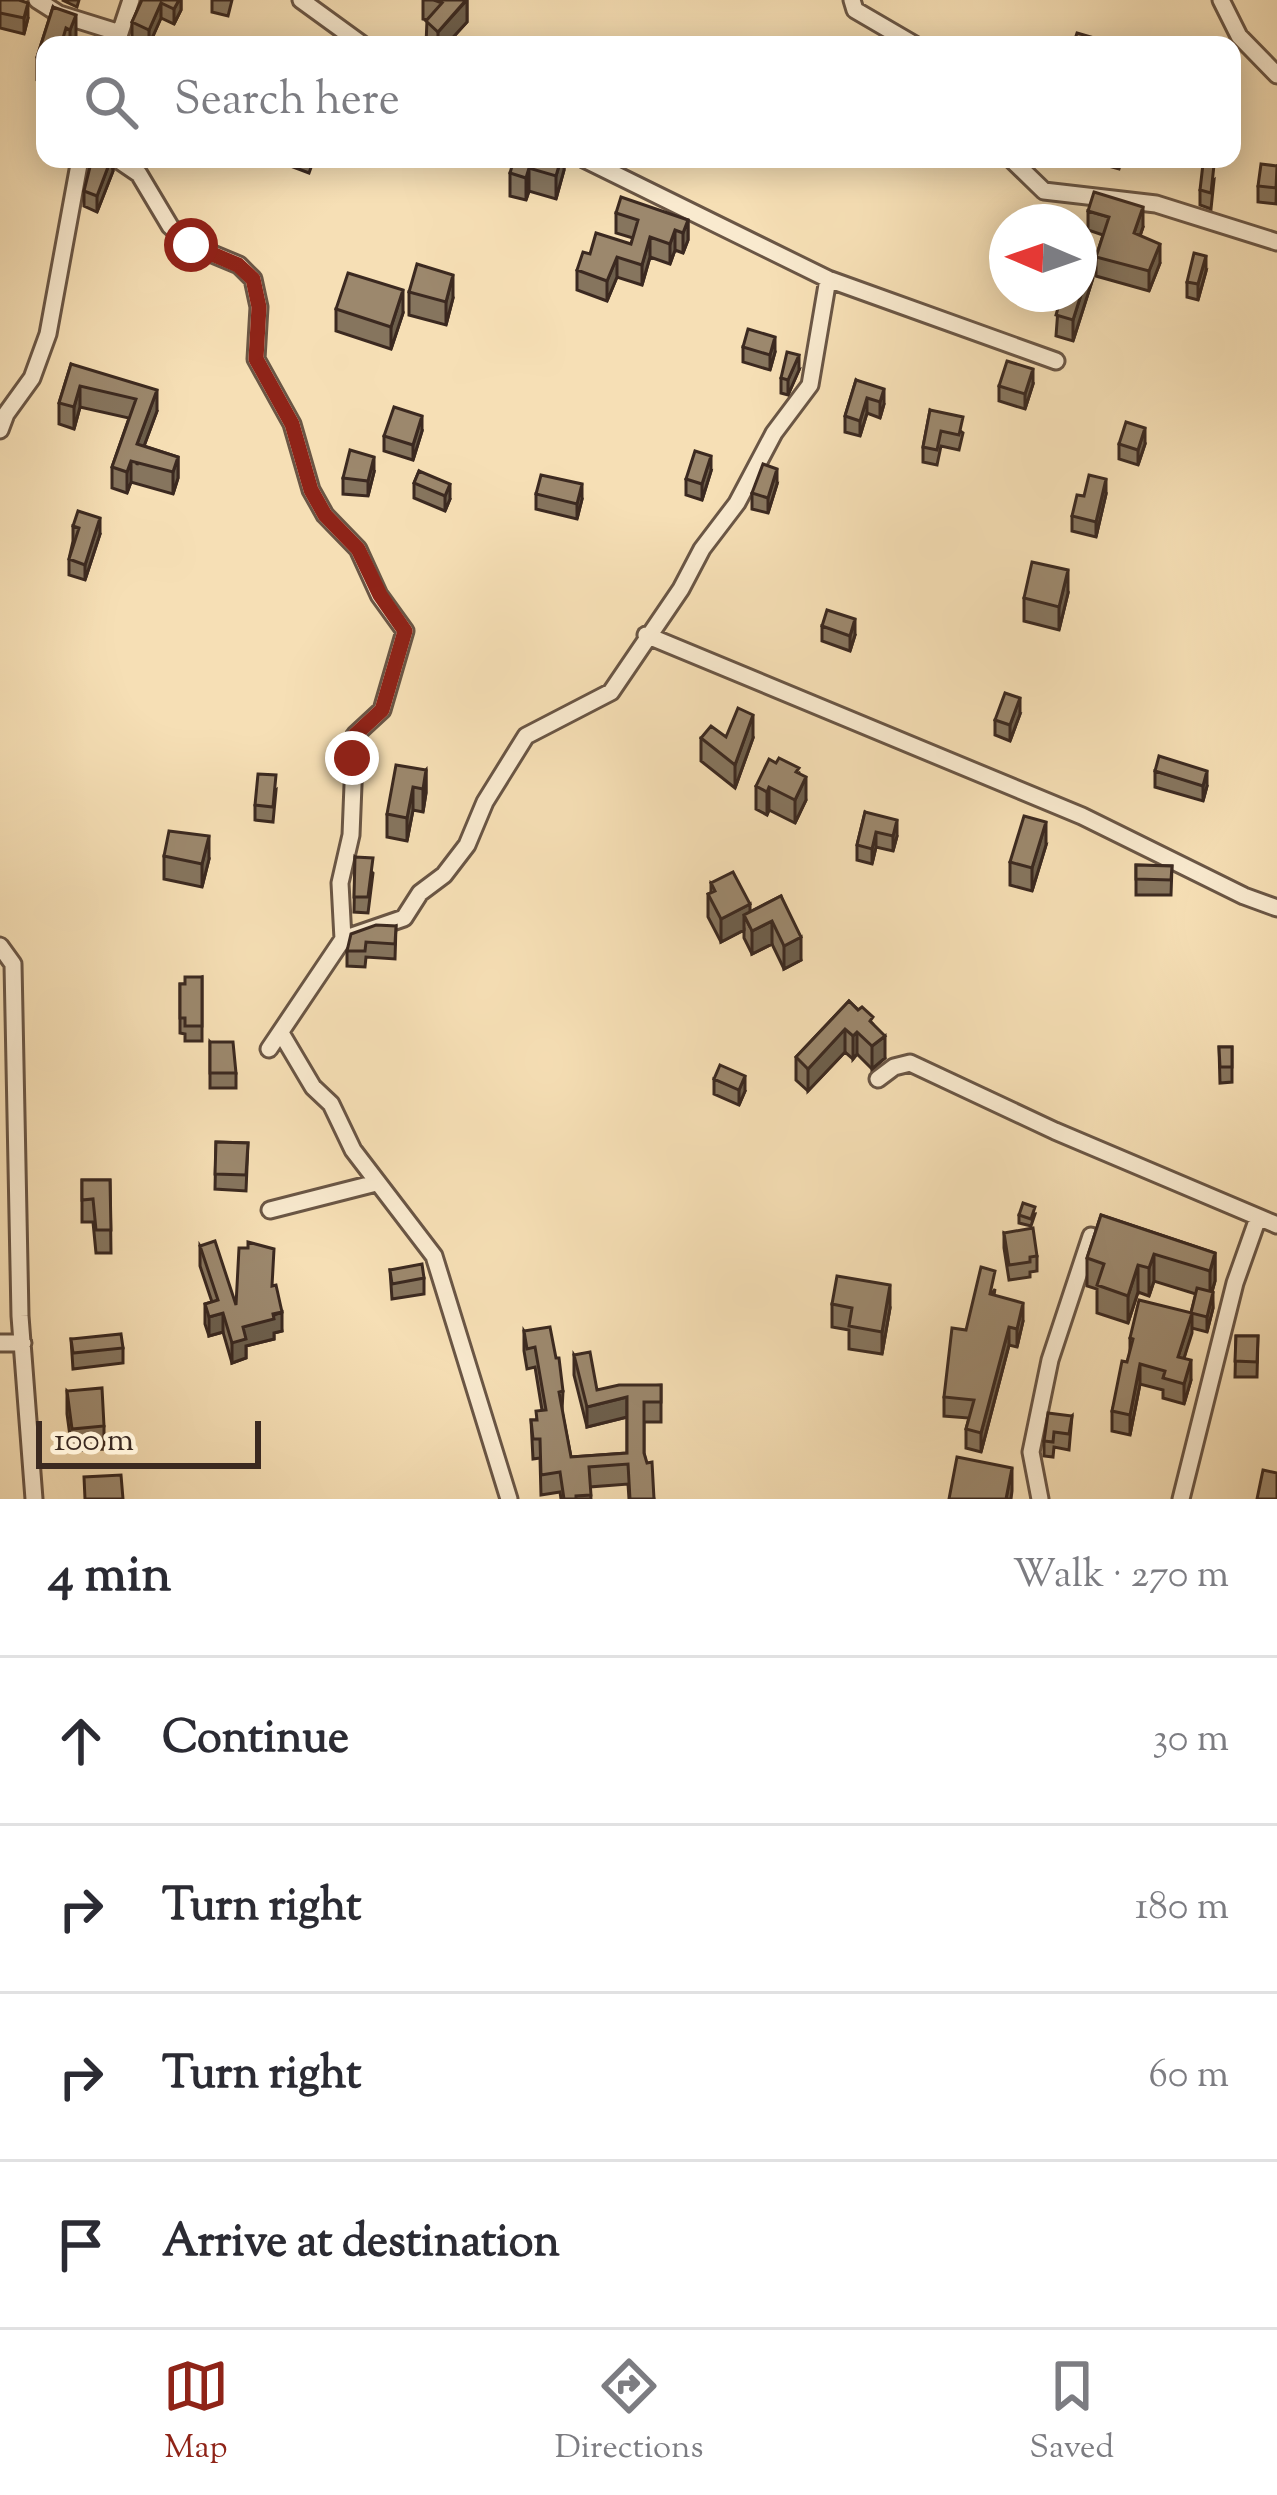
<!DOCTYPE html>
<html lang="en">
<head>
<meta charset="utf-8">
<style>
	body { margin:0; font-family:"Sorts Mill Goudy",serif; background:#f7f7f7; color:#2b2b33 }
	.compass { position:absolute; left:989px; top:204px; width:108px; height:108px; border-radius:50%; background:#fff; box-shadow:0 6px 30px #0003; rotate:272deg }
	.scale { position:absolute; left:36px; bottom:30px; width:225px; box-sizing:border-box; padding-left:12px; border:6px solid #3b2920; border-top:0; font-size:33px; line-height:42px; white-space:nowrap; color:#3b2920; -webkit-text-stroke:9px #f9eacf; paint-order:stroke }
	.stop { position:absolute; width:36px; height:36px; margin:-27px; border:9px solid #8f2418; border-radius:50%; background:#fff }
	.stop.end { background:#8f2418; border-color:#fff; box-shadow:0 3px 12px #0008 }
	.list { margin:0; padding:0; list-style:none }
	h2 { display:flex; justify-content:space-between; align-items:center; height:156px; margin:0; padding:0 48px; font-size:51px }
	h2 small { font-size:39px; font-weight:400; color:#7c7c81 }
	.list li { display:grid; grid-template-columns:78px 1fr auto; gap:36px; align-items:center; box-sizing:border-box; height:168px; padding:0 48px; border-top:3px solid #e1e1e2 }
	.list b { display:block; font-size:45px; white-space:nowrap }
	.list em { font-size:39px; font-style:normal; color:#7c7c81 }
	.icon { flex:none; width:66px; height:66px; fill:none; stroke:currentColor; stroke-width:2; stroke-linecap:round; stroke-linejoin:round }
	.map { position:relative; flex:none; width:1277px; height:1499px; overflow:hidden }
	.search { position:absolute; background:#fff; box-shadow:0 6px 30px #0003; left:36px; right:36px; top:36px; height:132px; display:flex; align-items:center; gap:30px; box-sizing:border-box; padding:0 42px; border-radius:24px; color:#7c7c81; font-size:45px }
	.sheet { height:828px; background:#fff }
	nav { display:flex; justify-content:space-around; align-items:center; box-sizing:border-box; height:168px; border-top:3px solid #e1e1e2; background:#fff; font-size:33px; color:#7c7c81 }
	nav a { display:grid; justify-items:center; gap:6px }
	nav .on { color:#8f2418 }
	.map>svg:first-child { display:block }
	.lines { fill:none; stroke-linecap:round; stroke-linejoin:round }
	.street-casing { stroke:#6a5645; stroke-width:21 }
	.street { stroke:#f9eacf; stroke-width:15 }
	.wall { fill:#86755e; stroke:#3b2920; stroke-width:3 }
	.shaded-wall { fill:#6d5f4c; stroke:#3b2920; stroke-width:3 }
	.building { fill:#9c886d; stroke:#3b2920; stroke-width:3 }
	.route { stroke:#8f2418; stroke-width:15 }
</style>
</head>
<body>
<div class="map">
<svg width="1277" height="1499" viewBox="0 0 1277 1499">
	<rect width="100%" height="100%" fill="#f6dfb5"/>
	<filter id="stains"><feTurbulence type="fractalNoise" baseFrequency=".00167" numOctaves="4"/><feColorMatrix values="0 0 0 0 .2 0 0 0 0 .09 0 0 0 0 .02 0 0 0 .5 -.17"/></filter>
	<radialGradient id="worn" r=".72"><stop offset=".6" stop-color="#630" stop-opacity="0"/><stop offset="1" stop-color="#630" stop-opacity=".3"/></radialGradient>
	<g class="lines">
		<g class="street-casing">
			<path id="street" d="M37,0L59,14L120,33
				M301,0L363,45
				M852,0L855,10L915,45
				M1221,0L1239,36L1277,75
				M116,45L131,0
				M117,159L139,174L170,226L191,245L239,265L253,279L259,307L256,359L292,424L311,490L325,515L358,549L379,595L405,631L382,710L355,735L351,835L340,883L343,939
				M584,159L828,279L1056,361
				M1011,159L1044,191L1156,204L1277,242
				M0,430L6,414L32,378L48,334L80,159
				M646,635L1082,816L1244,896L1277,908
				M0,946L13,964L20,1316L34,1499
				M281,1033L313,1087L331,1104L353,1150L434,1256L509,1499
				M269,1049L343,939L404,918L420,893L444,875L467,845L485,802L526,736L611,692L681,589L702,549L737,503L774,433L810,385L828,279
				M878,1079L894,1067L910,1063L1055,1131L1277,1225
				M270,1210L376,1183
				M0,1343H23
				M1040,1499L1031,1452L1050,1360L1091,1236
				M1181,1499L1235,1283L1258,1218"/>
		</g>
		<use href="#street" class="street"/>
	</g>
	<path class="wall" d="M0,0L28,18L24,34L0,28Z
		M62,0H79L77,7Z
		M142,0H181V10L174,24L161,18L149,45L132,38V22Z
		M212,0H232L228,16L212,12Z
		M423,0H467V22L446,45L426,44L427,20L423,19Z
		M53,7L76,37L73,45H45V83L37,80V57Z
		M113,159V171L97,212L84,206V191Z
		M173,159H189L188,165Z
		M272,159H314L309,173Z
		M450,159H469L466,166Z
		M564,159V170L556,199L529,191L526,200L510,196V173Z
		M1105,159H1122L1119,169L1105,165Z
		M1277,166L1276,204L1258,202V186Z
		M1214,180L1211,209L1200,205V190Z
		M1088,211L1143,227L1140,236L1160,263L1149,291L1096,276V257L1103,235L1088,230Z
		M616,213L688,220V240L683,253L675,250L670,264L650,257L642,285L617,277L607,301L577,290V270L590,254L631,244L633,238L616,233Z
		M1206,271L1198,300L1187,297V282Z
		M1093,278L1073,341L1056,336L1058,309L1018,296V294H1079Z
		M409,292L453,298L446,325L409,315Z
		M336,309L403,313L391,349L336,331Z
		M743,347L775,352L770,370L743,362Z
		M71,364L157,411L144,446L178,457V478L173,494L131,482L127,493L112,488V467L129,418L80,407L74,429L59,424V403Z
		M799,370L788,395L781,393V378Z
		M856,380L884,404L880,418L867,413L860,436L845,432V416Z
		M1033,384L1025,409L999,401V386Z
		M930,410L963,433L959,450L941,446L937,465L923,462V447Z
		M422,431L413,460L384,451V436Z
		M1119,444H1145L1138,465L1119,459Z
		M419,471L450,499L445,511L414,498V483Z
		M711,471L702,500L686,495V479Z
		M374,472L368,496L343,494V478Z
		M777,484L768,513L752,509V493Z
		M536,494L582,499L577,519L536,509Z
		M1106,494L1096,537L1072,531V516L1084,496Z
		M73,526L100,534L85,580L69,575V559L73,541Z
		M1068,593L1059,630L1024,621V598Z
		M822,626L855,635L850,651L822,641Z
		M1020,714L1010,741L995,735V720Z
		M726,737L753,738L735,788L701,761V738Z
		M426,770V793L423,812L413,810L407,841L387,837V814Z
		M1155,771L1207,786L1203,801L1155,787Z
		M799,773L806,800L795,823L769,810L767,815L756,809V786Z
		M276,790L273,822L255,820V805Z
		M865,812L897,836L893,851L876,847L872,864L857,860V845Z
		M1046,845L1032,891L1010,885V862Z
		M164,856L209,859L202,887L164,879Z
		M355,857L373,873L368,913L354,912Z
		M1136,865L1172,866L1171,895H1136Z
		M711,883L750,912L781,896L801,960L784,969L772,944L752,954L744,938V930L721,942L708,917V894L711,893Z
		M396,926L395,959L366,957L365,967L347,966V951Z
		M202,977V1041H185V1034L180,1033V984H185Z
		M849,1001L873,1024L885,1058L872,1069L857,1054L853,1059L845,1052L808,1091L796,1080V1057Z
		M210,1042L236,1073V1088H210Z
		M1219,1047H1232V1082L1220,1083Z
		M714,1079L745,1091L739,1105L714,1094Z
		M216,1142L248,1143L246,1191L215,1189Z
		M82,1180H110L111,1253H96L93,1222H82Z
		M1035,1214L1031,1226L1019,1223V1215Z
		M1101,1215L1215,1253V1281L1212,1292L1213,1308L1207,1332L1192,1328L1184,1358L1191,1380L1184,1404L1163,1398V1390L1140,1384L1130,1435L1112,1431V1411L1130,1353V1338L1191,1313L1196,1294L1154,1281L1149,1296L1138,1292L1128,1323L1097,1313V1289L1087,1286V1258Z
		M1004,1233L1037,1256V1271L1030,1272V1277L1009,1280L1004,1248Z
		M200,1246L236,1305L273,1286L282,1331L274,1333V1339L246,1346V1358L232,1363L223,1332L209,1336L205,1324V1304L212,1302L200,1266Z
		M390,1270L424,1278V1294L392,1299Z
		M995,1289L994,1295L1023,1321L1017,1347L1009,1345L981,1452L966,1448V1429L969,1418L944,1416V1397L966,1330Z
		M832,1304L890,1308L882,1354L849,1349V1330L832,1327Z
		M524,1331L563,1391L562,1411L571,1457L627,1453V1417L587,1427L574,1375V1355L597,1390L661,1385V1422H644V1453L654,1499H629L628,1484L590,1487L591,1499H561L560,1492L541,1495L540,1458L533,1459L531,1420H536L542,1410L535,1367L527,1369L524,1351Z
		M1236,1336H1258L1257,1377H1235Z
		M71,1339L123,1348V1363L73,1369Z
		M67,1391L104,1426V1449L72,1451L67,1414Z
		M1072,1416L1069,1450L1054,1447L1053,1457L1044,1456V1441Z"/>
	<path class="shaded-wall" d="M179,0H181V10L174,24V9Z
		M467,0V22L446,45H438V32Z
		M28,3V18L24,34V18Z
		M161,3V18L149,45V30Z
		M76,15V37L73,45H70V30Z
		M111,159L113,171L97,212V196Z
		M561,159H564V170L556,199V176Z
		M529,168V191L526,200V178Z
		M1143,207V227L1134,253V233Z
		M688,220V240L683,253V233Z
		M675,230V250L670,264V244Z
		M650,237V257L642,285V265Z
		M1160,244V263L1149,291V271Z
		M1206,256V271L1198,300V284Z
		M617,257V277L607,301V281Z
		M1093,257V278L1073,341V320Z
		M453,275V298L446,325V302Z
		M403,290V313L391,349V327Z
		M775,337V352L770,370V355Z
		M799,355V370L788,395V380Z
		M1033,369V384L1025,409V394Z
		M80,386V407L74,429V407Z
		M884,389V404L880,418V402Z
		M157,390V411L137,465V444Z
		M867,398V413L860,436V421Z
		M422,416V431L413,460V445Z
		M1145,428V444L1138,465V450Z
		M711,456V471L702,500V484Z
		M178,457V478L173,494V472Z
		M374,457V472L368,496V481Z
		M131,461V482L127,493V472Z
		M777,469V484L768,513V498Z
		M1106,479V494L1096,537V522Z
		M450,484V499L445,511V496Z
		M582,484V499L577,519V504Z
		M100,518V534L85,580V565Z
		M1068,570V593L1059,630V607Z
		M855,619V635L850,651V636Z
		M1020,698V714L1010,741V725Z
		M753,715V738L735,788V765Z
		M426,770V793L423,812V789Z
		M1207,771V786L1203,801V786Z
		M806,777V800L795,823V800Z
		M413,787V810L407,841V818Z
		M769,787V810L767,815V792Z
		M897,820V836L893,851V836Z
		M1046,822V845L1032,891V868Z
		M876,832V847L872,864V849Z
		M209,836V859L202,887V864Z
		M750,904V927L744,915V930L721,942V919Z
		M772,921V944L752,954V931Z
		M801,937V960L784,969V946Z
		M845,1029V1052L808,1091V1069Z
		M857,1032V1054L853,1059V1036Z
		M885,1036V1058L872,1069V1046Z
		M745,1076V1091L739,1105V1090Z
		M1215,1253V1281L1210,1298V1271Z
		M1154,1254V1281L1149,1296V1268Z
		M1138,1265V1292L1128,1323V1296Z
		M890,1285V1308L882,1354V1332Z
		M1213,1292V1308L1207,1332V1317Z
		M1023,1303V1321L1017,1347V1329Z
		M282,1312V1331L274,1333V1339L246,1346V1358L232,1363V1343L243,1327Z
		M223,1313V1332L209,1336V1317Z
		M1192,1313V1333L1178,1377V1357Z
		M1009,1327V1345L981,1452V1433Z
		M1191,1360V1380L1184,1404V1384Z
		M1140,1364V1384L1130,1435V1415Z
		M627,1397V1417L587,1427V1407Z
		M1012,1468V1491L1011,1499H1006Z"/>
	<path class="building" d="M0,0H19L28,3L24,18L0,13Z
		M142,0H179L174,9L161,3L149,30L132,22Z
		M434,0H466L438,32L426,21L442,3Z
		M53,7L76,15L70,30L66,28L61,45H45V60L37,57Z
		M1077,33L1091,37L1089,45H1073Z
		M350,38L368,45H347Z
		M92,159H111L97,196L84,191Z
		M514,159H561L556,176L529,168L526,178L510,173Z
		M1203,164L1214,165L1211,193L1200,190Z
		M1261,164L1277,166L1276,188L1258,186Z
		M1094,192L1143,207L1134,233L1160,244L1149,271L1096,257L1109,217L1088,211Z
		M621,197L688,220L683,233L675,230L670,244L650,237L642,265L617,257L607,281L577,270L583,252L590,254L596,233L631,244L638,220L616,213Z
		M1079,253L1093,257L1073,320L1056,315L1062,294H1079Z
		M1194,253L1206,256L1198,284L1187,282Z
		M417,264L453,275L446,302L409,292Z
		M348,273L403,290L391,327L336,309Z
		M748,329L775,337L770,355L743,347Z
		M787,352L799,355L788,380L781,378Z
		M1007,361L1033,369L1025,394L999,386Z
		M71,364L157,390L137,444L178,457L173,472L131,461L127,472L112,467L136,399L80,386L74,407L59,403Z
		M856,380L884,389L880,402L867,398L860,421L845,416Z
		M394,407L422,416L413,445L384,436Z
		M930,410L963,417L959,435L941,431L937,450L923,447Z
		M1126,422L1145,428L1138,450L1119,444Z
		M350,450L374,457L368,481L343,478Z
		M695,451L711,456L702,484L686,479Z
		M763,464L777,469L768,498L752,493Z
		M419,471L450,484L445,496L414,483Z
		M541,475L582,484L577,504L536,494Z
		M1089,475L1106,479L1096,522L1072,516L1077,495L1084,496Z
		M78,511L100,518L85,565L69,559L79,528L73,526Z
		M1032,562L1068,570L1059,607L1024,598Z
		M827,610L855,619L850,636L822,626Z
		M1005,693L1020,698L1010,725L995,720Z
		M738,708L753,715L735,765L701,738L711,726L726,737Z
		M1159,756L1207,771L1203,786L1155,771Z
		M779,758L799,768L796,772L806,777L795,800L769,787L767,792L756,786L769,759L776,763Z
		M396,765L426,770L423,789L413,787L407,818L387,814Z
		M258,774L276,775L273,807L255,805Z
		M865,812L897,820L893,836L876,832L872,849L857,845Z
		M1024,816L1046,822L1032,868L1010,862Z
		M169,831L209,836L202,864L164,856Z
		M355,857L373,858L368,897H354Z
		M1136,865L1172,866L1171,880L1136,879Z
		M733,872L750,904L721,919L708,894L715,891L711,883Z
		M781,896L801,937L784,946L772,921L752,931L744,915Z
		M376,925L396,926L395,944L366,942L365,951H347L351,934Z
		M185,977H202V1026H185V1018H180V984H185Z
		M849,1001L858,1010L862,1007L873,1017L870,1021L885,1036L872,1046L857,1032L853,1036L845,1029L808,1069L796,1057Z
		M210,1042H233L236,1073H210Z
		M1219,1047H1232V1067H1220Z
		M720,1065L745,1076L739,1090L714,1079Z
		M216,1142L248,1143L246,1175L215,1174Z
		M82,1180H110L111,1230H96L93,1199L82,1200Z
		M1023,1203L1035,1207L1031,1219L1019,1215Z
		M1101,1215L1215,1253L1210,1271L1154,1254L1149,1268L1138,1265L1128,1296L1097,1285L1104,1264L1087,1258Z
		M1033,1228L1037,1256L1030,1257V1262L1009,1265L1004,1233Z
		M215,1241L236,1305L239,1248H248V1242L274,1249L272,1286L276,1285L282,1312L273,1314L274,1319L243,1327L246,1339L232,1343L223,1313L209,1317L205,1304L218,1300L200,1246Z
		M422,1264L424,1278L392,1284L390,1270Z
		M981,1267L995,1271L990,1294L1023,1303L1017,1329L1009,1327L981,1433L966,1429L974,1400L944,1397L952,1328L966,1330Z
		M837,1276L890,1285L882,1332L849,1326L852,1308L832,1304Z
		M1197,1288L1213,1292L1207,1317L1191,1313Z
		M1139,1300L1192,1313L1178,1357L1191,1360L1184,1384L1163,1378L1165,1371L1140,1364L1130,1415L1112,1411L1122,1361L1127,1362L1133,1339L1130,1338Z
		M550,1327L556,1358H559L563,1391L559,1392L571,1457L627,1453V1397L587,1407L574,1355L590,1352L597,1390L619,1385H661V1402H644V1453L647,1463L652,1462L654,1499H630L628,1464L589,1467L591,1495L576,1496V1499H564L560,1472L541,1475L540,1439H533L531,1420H537L536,1411L546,1410L535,1347L527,1349L524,1331Z
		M121,1334L123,1348L73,1353L71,1339Z
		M1236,1336H1258L1257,1362L1235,1361Z
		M102,1388L104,1426L72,1429L67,1391Z
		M1048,1413L1072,1416L1069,1434L1054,1432L1053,1442L1044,1441Z
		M957,1457L1012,1468L1006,1499H949Z
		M1263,1470L1277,1473V1499H1257Z
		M121,1475L123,1499H85L84,1477Z"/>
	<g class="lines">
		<path class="route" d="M191,245L238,265L253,279L259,307L256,359L292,424L311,490L325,515L358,549L380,595L405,631L382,710L355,735L352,758"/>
	</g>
	<rect width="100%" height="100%" filter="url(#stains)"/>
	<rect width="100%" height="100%" fill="url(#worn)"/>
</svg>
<svg class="compass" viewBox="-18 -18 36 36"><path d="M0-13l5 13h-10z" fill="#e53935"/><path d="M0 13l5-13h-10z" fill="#7c7c81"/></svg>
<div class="scale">100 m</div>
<div class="stop" style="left:191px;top:245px"></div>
<div class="stop end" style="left:352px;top:758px"></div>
<div class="search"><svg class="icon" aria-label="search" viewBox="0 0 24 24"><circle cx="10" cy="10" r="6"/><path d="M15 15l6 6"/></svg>Search here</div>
</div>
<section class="sheet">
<h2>4 min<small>Walk · 270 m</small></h2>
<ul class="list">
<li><svg class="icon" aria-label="ahead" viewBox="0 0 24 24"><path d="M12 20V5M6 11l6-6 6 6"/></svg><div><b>Continue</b></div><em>30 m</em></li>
<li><svg class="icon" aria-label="right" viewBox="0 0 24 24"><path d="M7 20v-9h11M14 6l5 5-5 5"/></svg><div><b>Turn right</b></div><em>180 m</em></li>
<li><svg class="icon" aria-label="right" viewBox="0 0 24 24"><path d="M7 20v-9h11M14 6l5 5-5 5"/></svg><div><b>Turn right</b></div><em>60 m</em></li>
<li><svg class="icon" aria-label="arrive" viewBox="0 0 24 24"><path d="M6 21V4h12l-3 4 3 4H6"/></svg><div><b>Arrive at destination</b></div></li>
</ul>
</section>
<nav>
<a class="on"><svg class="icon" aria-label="map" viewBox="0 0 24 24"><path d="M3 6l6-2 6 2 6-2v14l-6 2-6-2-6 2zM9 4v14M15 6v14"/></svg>Map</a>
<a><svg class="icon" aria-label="directions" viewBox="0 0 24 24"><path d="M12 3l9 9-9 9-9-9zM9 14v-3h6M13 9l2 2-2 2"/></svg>Directions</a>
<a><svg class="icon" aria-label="saved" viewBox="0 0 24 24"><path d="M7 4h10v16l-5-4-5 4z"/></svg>Saved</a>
</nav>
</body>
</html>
